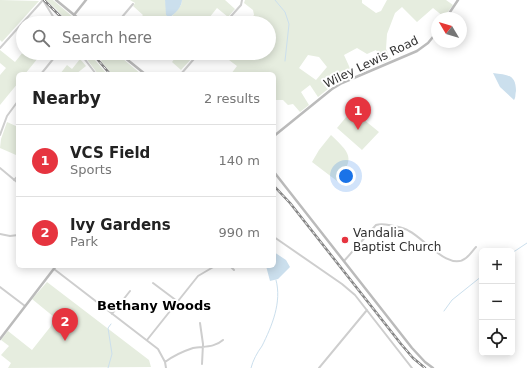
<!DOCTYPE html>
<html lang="en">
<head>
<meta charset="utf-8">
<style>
	body { margin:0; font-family:"DejaVu Sans",sans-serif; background:#f2f2f2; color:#222 }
	.controls { position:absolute; right:12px; bottom:12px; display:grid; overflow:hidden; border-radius:6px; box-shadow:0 2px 10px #0003 }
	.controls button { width:36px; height:36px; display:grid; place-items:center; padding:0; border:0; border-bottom:1px solid #e0e0e0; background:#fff; color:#222; font:20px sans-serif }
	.compass { position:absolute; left:431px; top:12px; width:36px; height:36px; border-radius:50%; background:#fff; box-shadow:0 2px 10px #0003; rotate:308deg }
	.you { position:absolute; left:346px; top:176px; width:14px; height:14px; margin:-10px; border:3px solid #fff; border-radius:50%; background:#1a73e8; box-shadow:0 0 0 6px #1a73e833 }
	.badge { display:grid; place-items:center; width:26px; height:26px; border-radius:50%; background:#e6343f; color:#fff; font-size:13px; font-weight:700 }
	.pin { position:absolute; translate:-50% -33px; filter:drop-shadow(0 1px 2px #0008) }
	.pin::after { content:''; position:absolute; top:21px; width:14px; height:12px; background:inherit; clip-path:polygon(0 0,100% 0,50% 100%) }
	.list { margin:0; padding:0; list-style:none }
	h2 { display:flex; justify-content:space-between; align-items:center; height:52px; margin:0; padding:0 16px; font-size:17px }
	h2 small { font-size:13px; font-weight:400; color:#767676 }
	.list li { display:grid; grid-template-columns:26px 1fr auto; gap:12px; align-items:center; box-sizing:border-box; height:72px; padding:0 16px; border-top:1px solid #e0e0e0 }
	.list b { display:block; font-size:15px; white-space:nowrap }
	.list p { margin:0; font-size:13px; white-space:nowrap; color:#767676 }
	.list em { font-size:13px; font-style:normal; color:#767676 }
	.icon { flex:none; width:22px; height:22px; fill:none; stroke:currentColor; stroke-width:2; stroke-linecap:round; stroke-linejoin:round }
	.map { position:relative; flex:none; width:527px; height:368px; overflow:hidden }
	.search { position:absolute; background:#fff; box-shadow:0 2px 10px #0003; left:16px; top:16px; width:260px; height:44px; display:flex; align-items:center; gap:10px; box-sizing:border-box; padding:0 14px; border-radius:22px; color:#767676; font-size:15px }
	.panel { position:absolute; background:#fff; box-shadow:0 2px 10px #0003; left:16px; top:72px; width:260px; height:196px; border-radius:6px }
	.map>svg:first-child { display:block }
	.green { fill:#e6eddf; fill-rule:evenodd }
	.water { fill:#cbdfed }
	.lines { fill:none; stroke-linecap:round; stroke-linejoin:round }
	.stream { stroke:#cbdfed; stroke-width:1 }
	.street { stroke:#cecece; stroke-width:2 }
	.secondary { stroke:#bbb; stroke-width:2.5 }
	.rail-casing { stroke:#868686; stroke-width:2.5 }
	.rail { stroke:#fff; stroke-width:1; stroke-dasharray:3; stroke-linecap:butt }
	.poi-dot { fill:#e6343f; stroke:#fff; stroke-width:1.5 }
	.labels { text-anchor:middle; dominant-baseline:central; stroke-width:4; stroke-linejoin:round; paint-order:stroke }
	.street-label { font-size:12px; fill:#313131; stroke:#fff }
	.poi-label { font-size:12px; fill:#313131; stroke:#fff; text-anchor:start }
	.neighbourhood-label { font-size:13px; font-weight:bold; fill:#000; stroke:#fff }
</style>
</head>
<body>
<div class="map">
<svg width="527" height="368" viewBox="0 0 527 368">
	<rect width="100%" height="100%" fill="#fff"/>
	<path class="green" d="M0,0L39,1L2,42L0,40Z
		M46,0H53L80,23H69L56,9Z
		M130,0H165L166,4L172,16L181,5L182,0H225L235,9L228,17L217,8L205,23H136L143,15L133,6L135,3Z
		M245,0H362V3L376,13L381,11L387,0H446L453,5L444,17L433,8L417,22L402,7L395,13L387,34L386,49L391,59L383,63L376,50L367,54L357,48L344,55L353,75L333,85L318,97L310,85L301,92L309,105L300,112L293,104L288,105L283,100H274V74H231L237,66L225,57L228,53H269V23H248L254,15L253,10L244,3ZM308,55L319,57L327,67L316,80L299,68Z
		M0,50L15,62L23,52L42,53L25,74H18V83L0,105V75L6,68L0,63Z
		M82,53H89L107,74H98Z
		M107,53H116L141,74H112L101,61Z
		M179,53H188L193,57L181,70L172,62Z
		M80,59L86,66L76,74H60L67,65L72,69Z
		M352,110L379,132L362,150L337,128Z
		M7,122L18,127V151L16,155L0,148L1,139Z
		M331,135C351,154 355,158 337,181L312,162L319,150Z
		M47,282L149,360L151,367L8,368L11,363L1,355L9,346L1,340L8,331L32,350L51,326L54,317L32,299Z"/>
	<path class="water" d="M165,0H182C182,6 175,15 169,17L166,15Z
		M493,73C507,75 516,74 516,91C515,95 516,97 514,100L500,87Z
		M274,252L286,260L290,267L278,279L270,281L266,266H274Z"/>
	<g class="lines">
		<path class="stream" d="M275,0L285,12L289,24L285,61
			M512,253L527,243
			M444,311L452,300L482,276
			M108,368L112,354L108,328L111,324
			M251,368C253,360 257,353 262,346C272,326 282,302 276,280"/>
		<path class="street" d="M43,0L57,23
			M117,23L133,4
			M225,23L241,5L242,0
			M0,48L43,0
			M80,53L96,74
			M41,74L58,53
			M181,74L199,53
			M0,135L7,116L18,101
			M0,168L18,183
			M14,180L18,176
			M0,234L10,236L18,235
			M274,237L342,284L355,295L412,368
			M344,261L376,225C382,223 388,225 394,226C399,227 405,228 409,231C424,238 449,272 466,258C470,255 473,250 476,247
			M230,266L234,270
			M54,269L158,349L165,362L166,368
			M153,283L177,301
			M0,287L25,306
			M112,314L130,291
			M200,323L203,344L202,364
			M147,340L198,276L215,266
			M165,362C173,356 184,351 193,348C204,346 214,348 223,340
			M319,368L367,310"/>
		<path class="secondary" d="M56,0L84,23
			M74,15L86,0
			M446,18L458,0
			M119,53L145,74
			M274,136L332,89L342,83L417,51L428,43L437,32
			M274,172L412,348L425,362L433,368
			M0,339L56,266"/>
		<g class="rail-casing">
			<path id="rail" d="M44,0L67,23
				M92,53L110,74
				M274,186L290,203L401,344L413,358L425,368"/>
		</g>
		<use href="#rail" class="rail"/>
	</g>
	<circle class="poi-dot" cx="345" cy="240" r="4"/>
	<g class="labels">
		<g class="street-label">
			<text transform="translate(371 62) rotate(-26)">Wiley Lewis Road</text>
		</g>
		<g class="poi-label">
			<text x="353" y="233">Vandalia<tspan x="353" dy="14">Baptist Church</tspan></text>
		</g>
		<g class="neighbourhood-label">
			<text x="154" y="305">Bethany Woods</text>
		</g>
	</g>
</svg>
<div class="controls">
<button>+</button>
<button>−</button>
<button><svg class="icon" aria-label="locate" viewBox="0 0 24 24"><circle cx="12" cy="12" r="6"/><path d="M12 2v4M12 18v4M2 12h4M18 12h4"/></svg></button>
</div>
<svg class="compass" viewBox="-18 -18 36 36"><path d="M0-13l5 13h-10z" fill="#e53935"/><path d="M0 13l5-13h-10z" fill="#767676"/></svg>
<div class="you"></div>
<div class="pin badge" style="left:358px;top:130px">1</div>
<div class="pin badge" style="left:65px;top:341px">2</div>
<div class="search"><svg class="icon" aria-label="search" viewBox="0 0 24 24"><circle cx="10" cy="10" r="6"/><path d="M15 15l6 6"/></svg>Search here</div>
<section class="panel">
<h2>Nearby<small>2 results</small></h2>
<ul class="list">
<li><span class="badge">1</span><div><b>VCS Field</b><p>Sports</p></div><em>140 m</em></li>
<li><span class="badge">2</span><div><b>Ivy Gardens</b><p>Park</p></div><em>990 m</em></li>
</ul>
</section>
</div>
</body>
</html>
